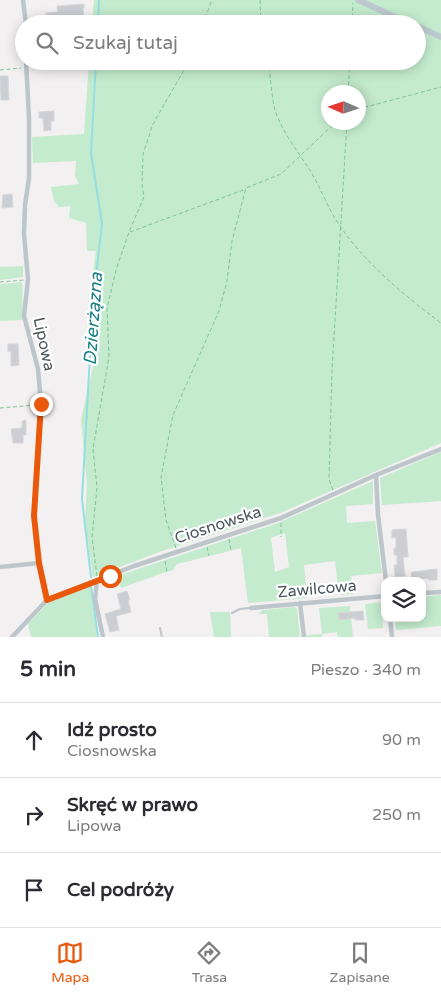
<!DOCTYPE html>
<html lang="pl">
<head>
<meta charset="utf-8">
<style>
	body { margin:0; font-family:"Varela Round",sans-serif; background:#f7f7f7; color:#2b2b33 }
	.controls { position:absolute; right:15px; bottom:15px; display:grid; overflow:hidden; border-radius:10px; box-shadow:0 2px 12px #0003 }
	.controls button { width:45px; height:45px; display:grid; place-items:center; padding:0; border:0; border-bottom:1px solid #e1e1e2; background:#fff; color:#2b2b33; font:25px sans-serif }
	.compass { position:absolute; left:321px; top:85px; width:45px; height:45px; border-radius:50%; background:#fff; box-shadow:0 2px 12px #0003; rotate:273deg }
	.stop { position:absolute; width:15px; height:15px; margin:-11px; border:4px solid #ea580c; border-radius:50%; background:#fff }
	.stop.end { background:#ea580c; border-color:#fff; box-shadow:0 1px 5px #0008 }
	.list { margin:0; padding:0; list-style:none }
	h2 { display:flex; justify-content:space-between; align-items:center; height:65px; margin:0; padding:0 20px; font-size:21px }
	h2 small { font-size:16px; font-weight:400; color:#7c7c81 }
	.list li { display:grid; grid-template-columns:32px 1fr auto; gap:15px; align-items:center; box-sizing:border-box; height:75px; padding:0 20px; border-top:1px solid #e1e1e2 }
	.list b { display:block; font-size:19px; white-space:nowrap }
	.list p { margin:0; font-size:16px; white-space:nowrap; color:#7c7c81 }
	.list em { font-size:16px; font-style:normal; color:#7c7c81 }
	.icon { flex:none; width:28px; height:28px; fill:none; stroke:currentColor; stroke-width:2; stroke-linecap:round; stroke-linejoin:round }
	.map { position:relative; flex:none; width:441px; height:637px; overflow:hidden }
	.search { position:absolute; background:#fff; box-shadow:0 2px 12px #0003; left:15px; right:15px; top:15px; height:55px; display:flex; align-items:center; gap:12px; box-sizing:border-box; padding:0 18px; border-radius:28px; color:#7c7c81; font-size:19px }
	.sheet { height:290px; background:#fff }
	nav { display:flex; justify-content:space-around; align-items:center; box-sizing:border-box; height:70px; border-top:1px solid #e1e1e2; background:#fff; font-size:14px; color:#7c7c81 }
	nav a { display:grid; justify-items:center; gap:2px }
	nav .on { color:#ea580c }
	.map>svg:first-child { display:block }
	.green { fill:#c4ebcd; fill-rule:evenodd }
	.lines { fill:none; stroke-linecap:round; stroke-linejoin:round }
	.stream { stroke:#95dee3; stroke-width:2 }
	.building { fill:#cbced2; stroke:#d5d7db }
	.path { stroke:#7fc598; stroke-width:1; stroke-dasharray:4 2.5; stroke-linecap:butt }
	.service { stroke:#bdc6cb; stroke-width:2 }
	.minor { stroke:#bdc6cb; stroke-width:4.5 }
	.secondary { stroke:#bec9cf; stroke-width:6 }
	.route { stroke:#ea580c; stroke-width:6 }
	.labels { text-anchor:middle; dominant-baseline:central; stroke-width:4.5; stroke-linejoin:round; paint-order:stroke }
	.street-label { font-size:16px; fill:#4a565b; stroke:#fff }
	.water-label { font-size:18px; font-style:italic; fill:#1a8087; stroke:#fff }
</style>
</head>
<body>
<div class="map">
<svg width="441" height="637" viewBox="0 0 441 637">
	<rect width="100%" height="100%" fill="#f2f0f0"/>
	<path class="green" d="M94,0H441V443L280,513L162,551L93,577L85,521L87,483L81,420L97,349L90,297L96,251H87L86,223L69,218L70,206L59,207L54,201L51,187L79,184L75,176L76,161L33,163L32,137L84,134L89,61H417V24H92ZM328,92H358V122H328Z
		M23,266V277L0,280V267Z
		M22,282L23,320L0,321V284Z
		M441,452V501L382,505L380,478Z
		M373,481V504L346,506L347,523L375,521L382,573L351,576L353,594L339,595L335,561L304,565L307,598L248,603L241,548L177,564L173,570C155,575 139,582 121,588L119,582L114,578L117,576L278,523ZM285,533L289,567L275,572L271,538Z
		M90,586L97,637H31L28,624L49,602Z
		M441,595V626L396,630L395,618H422V597Z
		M382,602L383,628L368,629L365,604Z
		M350,606L353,637H338L337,632L322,634V637H307V635L322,634L319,608Z
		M295,607L297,609L300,637H269L267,614H258L263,610Z
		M210,612H230L231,637H214Z"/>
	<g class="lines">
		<path class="stream" d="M98,24L99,0
			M91,577L82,499L93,301L102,224L91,153L96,61
			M91,587L98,637"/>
	</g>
	<path class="building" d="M84,4V8H83L84,19L47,23L46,13L58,12L57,6Z
		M0,76H8L9,100H1Z
		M54,111V121H51V130L44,131L43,118H39V112Z
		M12,194L13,207L2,208L3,195Z
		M8,344H18L19,365L11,366V351L8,352Z
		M26,420V435H23V443H13L11,429L22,428V421Z
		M406,529L408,557H403L405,576L395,577L394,565H397V555H394V548H396V537L392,538V530Z
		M437,569V580H428V578L412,581L411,573L413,572Z
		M127,591L130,600H128L131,612L116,616L119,630L110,632L105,614L121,609L117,594Z
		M363,611L364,620H355V618L339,620L338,613Z"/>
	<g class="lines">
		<path class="path" d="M260,0L261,24
			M203,24L212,0
			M352,24L353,3
			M268,61C271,77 271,95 275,110C282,132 299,153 311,172C322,190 328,209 340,226C366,264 404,295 441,323
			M0,70L21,68
			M348,92L350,61
			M358,109L441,87
			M130,232L246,189
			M0,282L24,280
			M0,408L37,405
			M333,490L329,479L332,370L347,122
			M281,523V537
			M229,539L231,550
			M207,547L209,556
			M176,548L166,520L161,477L173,415L219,311L227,281L232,241L246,188L281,174L336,122
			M165,561L167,572
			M97,576L92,537L97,488L93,449L109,357L107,308L116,270L129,232L144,197L142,184L143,154L153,124L184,70L187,61"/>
		<path class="service" d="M232,613L240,609L249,608
			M160,628L162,637"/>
		<path class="minor" d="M23,0L26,24
			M26,61L29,118V178L25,205L24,234L28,279L24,316L38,369L41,404L34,516L39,563L47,600
			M376,475L378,515L386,581
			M0,567L39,563
			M97,580L95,599L103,637
			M422,593L441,592
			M300,603L304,637
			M251,608L385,596
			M390,618L392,637
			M12,637L47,600L134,566L281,518L376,475L441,449"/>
		<path class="secondary" d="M358,0L411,24
			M417,26L441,37"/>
	</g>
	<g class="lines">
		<path class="route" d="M41,404L34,516L39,563L47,600L110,576"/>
	</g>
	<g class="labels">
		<g class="street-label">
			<text transform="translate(44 344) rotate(78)">Lipowa</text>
			<text transform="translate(218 525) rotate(-18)">Ciosnowska</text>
			<text transform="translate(317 589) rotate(-5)">Zawilcowa</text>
		</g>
		<g class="water-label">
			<text transform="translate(93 319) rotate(-86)">Dzierżązna</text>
		</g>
	</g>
</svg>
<div class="controls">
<button><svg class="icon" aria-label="layers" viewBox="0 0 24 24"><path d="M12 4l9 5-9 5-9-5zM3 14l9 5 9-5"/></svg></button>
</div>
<svg class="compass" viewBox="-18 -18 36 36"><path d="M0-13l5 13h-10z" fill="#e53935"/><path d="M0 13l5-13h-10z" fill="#7c7c81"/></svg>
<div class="stop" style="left:110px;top:576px"></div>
<div class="stop end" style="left:41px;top:404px"></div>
<div class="search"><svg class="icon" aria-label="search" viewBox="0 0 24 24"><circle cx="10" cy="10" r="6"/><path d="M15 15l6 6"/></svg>Szukaj tutaj</div>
</div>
<section class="sheet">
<h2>5 min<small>Pieszo · 340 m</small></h2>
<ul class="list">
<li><svg class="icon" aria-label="ahead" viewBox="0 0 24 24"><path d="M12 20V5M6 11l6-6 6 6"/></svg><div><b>Idź prosto</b><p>Ciosnowska</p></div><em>90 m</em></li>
<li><svg class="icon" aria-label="right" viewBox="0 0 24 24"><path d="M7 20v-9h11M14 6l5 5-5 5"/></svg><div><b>Skręć w prawo</b><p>Lipowa</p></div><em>250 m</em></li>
<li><svg class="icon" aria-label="arrive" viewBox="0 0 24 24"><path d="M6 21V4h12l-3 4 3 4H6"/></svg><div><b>Cel podróży</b></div></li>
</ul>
</section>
<nav>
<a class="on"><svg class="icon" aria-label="map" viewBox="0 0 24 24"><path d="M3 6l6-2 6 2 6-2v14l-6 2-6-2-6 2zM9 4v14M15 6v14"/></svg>Mapa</a>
<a><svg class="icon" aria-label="directions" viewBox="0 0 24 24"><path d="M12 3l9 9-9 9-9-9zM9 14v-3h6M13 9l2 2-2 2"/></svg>Trasa</a>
<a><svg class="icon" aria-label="saved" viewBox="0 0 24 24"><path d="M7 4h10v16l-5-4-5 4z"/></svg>Zapisane</a>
</nav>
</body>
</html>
